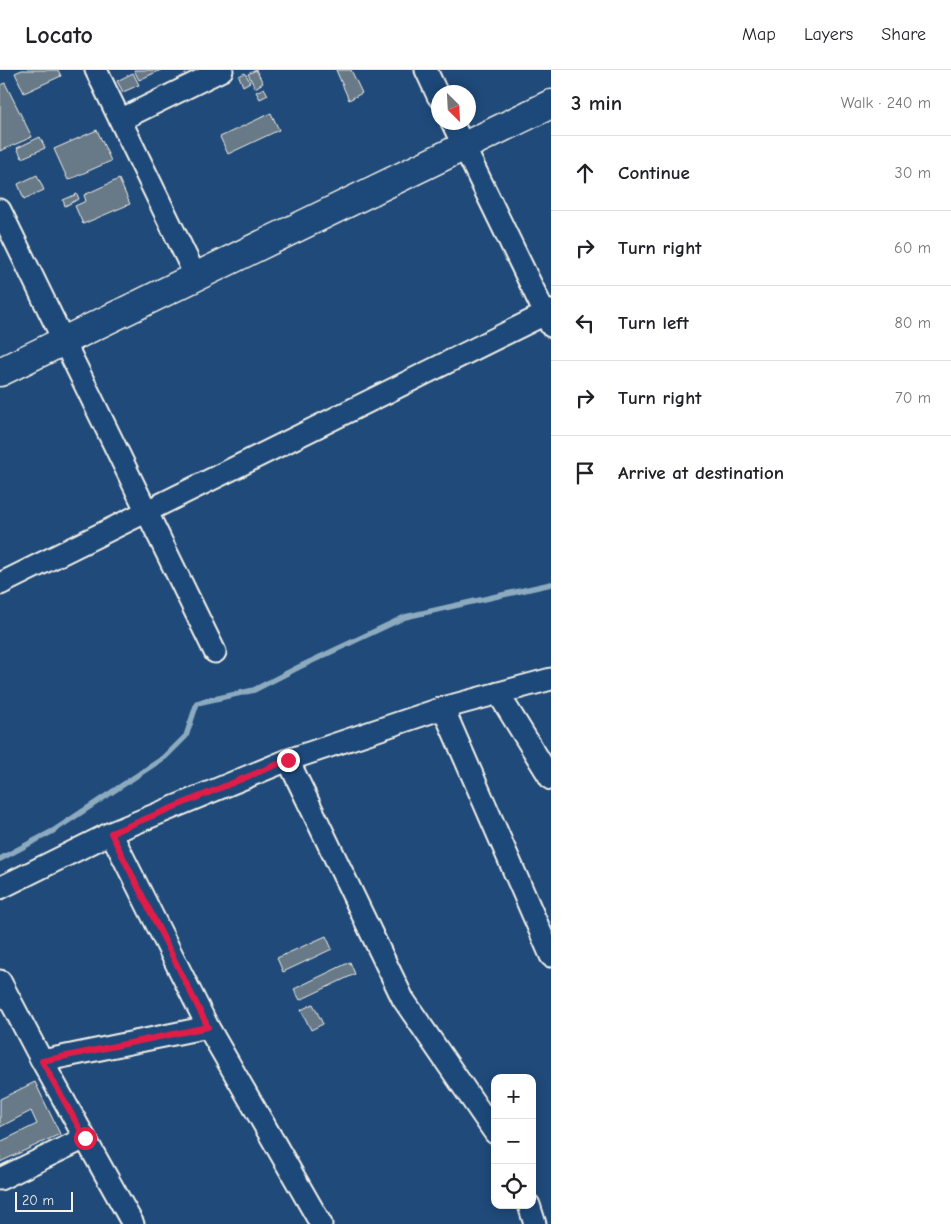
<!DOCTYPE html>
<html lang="en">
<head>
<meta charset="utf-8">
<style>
	body { margin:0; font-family:"Comic Neue",sans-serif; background:#f6f6f6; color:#202124 }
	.controls { position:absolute; right:15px; bottom:15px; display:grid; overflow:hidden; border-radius:10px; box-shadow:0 2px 12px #0003 }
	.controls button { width:45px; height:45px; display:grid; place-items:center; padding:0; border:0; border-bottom:1px solid #e0e0e0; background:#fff; color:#202124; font:25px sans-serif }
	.compass { position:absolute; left:431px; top:15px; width:45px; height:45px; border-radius:50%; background:#fff; box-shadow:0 2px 12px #0003; rotate:156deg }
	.scale { position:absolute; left:15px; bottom:12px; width:58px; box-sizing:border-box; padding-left:5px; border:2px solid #f4f1e8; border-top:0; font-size:14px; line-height:18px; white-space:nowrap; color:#f4f1e8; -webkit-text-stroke:4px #1f4a7a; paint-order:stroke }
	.stop { position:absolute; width:15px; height:15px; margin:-11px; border:4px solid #e11d48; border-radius:50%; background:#fff }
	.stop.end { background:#e11d48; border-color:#fff; box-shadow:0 1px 5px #0008 }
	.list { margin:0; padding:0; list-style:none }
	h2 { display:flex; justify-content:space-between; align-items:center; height:65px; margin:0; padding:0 20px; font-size:21px }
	h2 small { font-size:16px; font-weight:400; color:#757577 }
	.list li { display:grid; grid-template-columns:32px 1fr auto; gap:15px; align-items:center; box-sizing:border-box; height:75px; padding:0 20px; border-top:1px solid #e0e0e0 }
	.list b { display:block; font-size:19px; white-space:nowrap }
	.list em { font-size:16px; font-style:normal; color:#757577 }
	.icon { flex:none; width:28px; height:28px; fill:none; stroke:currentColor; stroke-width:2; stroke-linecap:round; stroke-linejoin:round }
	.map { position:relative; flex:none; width:551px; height:1154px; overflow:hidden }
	header { display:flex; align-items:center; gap:30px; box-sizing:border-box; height:70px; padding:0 25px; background:#fff; border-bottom:1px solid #e0e0e0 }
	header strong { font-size:24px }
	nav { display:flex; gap:28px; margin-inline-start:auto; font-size:18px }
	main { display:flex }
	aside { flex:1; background:#fff }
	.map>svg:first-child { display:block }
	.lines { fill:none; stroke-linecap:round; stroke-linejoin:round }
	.stream { stroke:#8dabbf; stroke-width:5.5 }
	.building { fill:#677987; stroke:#f4f1e8 }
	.minor-casing { stroke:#f4f1e8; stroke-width:25 }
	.major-casing { stroke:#f4f1e8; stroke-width:31 }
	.minor { stroke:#1f4a7a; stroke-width:21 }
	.major { stroke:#1f4a7a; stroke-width:28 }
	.route { stroke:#e11d48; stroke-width:6 }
</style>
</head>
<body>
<header>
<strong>Locato</strong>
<nav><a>Map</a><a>Layers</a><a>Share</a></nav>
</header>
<main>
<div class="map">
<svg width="551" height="1154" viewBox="0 0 551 1154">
	<rect width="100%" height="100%" fill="#1f4a7a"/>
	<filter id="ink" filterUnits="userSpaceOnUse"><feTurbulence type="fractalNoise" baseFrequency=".02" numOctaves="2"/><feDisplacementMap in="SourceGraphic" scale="10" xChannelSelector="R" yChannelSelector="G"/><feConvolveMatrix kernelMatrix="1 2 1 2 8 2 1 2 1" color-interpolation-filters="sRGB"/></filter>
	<g filter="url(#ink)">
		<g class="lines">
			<path class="stream" d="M0,789L53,761L165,687L186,666L197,633L254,620L299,597L405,547L551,514"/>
		</g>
		<path class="building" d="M22,0H58L61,6L24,23L15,3Z
			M134,0H161L139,10Z
			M256,0L263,13L255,18L248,4Z
			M336,0H351L362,23L349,30Z
			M133,3L139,15L123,22L117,11Z
			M245,3L250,12L243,16L239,6Z
			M5,13L32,67L0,81V15Z
			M264,18L268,25L260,29L256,22Z
			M271,43L279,60L228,84L220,67Z
			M97,60L111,91L68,110L54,79Z
			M40,67L45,78L22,88L17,78Z
			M37,105L44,120L24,129L18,114Z
			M119,109L130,134L83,154L75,136L86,131L84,125Z
			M77,124L79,129L65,136L63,130Z
			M326,866L332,879L283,902L277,888Z
			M350,892L355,904L300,930L294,919Z
			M313,934L323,954L311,960L301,940Z
			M35,1012L60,1064L0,1092V1072L37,1054L31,1041L0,1057V1029Z"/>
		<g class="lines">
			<g class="minor-casing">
				<path id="minor" d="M96,0L196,207
					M426,0L438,26
					M120,50L222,0
					M452,52L551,256
					M0,140L215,582
					M0,514L551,241
					M498,623L551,709
					M443,638L551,886
					M288,690L403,929L495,1063
					M111,763L208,957L321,1154
					M0,818L111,763L288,690L443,638L551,609
					M0,911L42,991L133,1154
					M42,991L208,957
					M0,1109L85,1068
					M529,1135L535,1154"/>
			</g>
			<g class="major-casing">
				<path id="major" d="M0,302L551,34"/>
			</g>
			<use href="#minor" class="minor"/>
			<use href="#major" class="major"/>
		</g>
	</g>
	<g class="lines" filter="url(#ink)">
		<path class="route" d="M85,1068L42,991L208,957L111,763L288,690"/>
	</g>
</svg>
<div class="controls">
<button>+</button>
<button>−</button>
<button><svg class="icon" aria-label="locate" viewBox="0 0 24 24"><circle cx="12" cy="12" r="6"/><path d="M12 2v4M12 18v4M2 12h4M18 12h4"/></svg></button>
</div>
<svg class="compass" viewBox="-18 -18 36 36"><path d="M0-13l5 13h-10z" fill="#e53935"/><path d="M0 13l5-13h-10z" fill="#757577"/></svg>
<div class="scale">20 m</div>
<div class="stop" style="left:85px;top:1068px"></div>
<div class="stop end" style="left:288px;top:690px"></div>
</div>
<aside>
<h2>3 min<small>Walk · 240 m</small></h2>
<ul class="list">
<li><svg class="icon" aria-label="ahead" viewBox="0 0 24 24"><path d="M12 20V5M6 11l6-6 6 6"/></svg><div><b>Continue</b></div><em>30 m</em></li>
<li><svg class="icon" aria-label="right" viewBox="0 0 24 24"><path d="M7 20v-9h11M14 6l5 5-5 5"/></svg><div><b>Turn right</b></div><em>60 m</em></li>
<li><svg class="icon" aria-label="left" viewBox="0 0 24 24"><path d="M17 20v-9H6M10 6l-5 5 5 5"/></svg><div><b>Turn left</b></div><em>80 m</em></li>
<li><svg class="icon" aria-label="right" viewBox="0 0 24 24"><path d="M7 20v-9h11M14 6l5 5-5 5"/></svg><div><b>Turn right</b></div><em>70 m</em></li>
<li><svg class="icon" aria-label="arrive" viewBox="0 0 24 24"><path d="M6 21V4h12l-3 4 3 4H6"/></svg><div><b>Arrive at destination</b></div></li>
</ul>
</aside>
</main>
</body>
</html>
